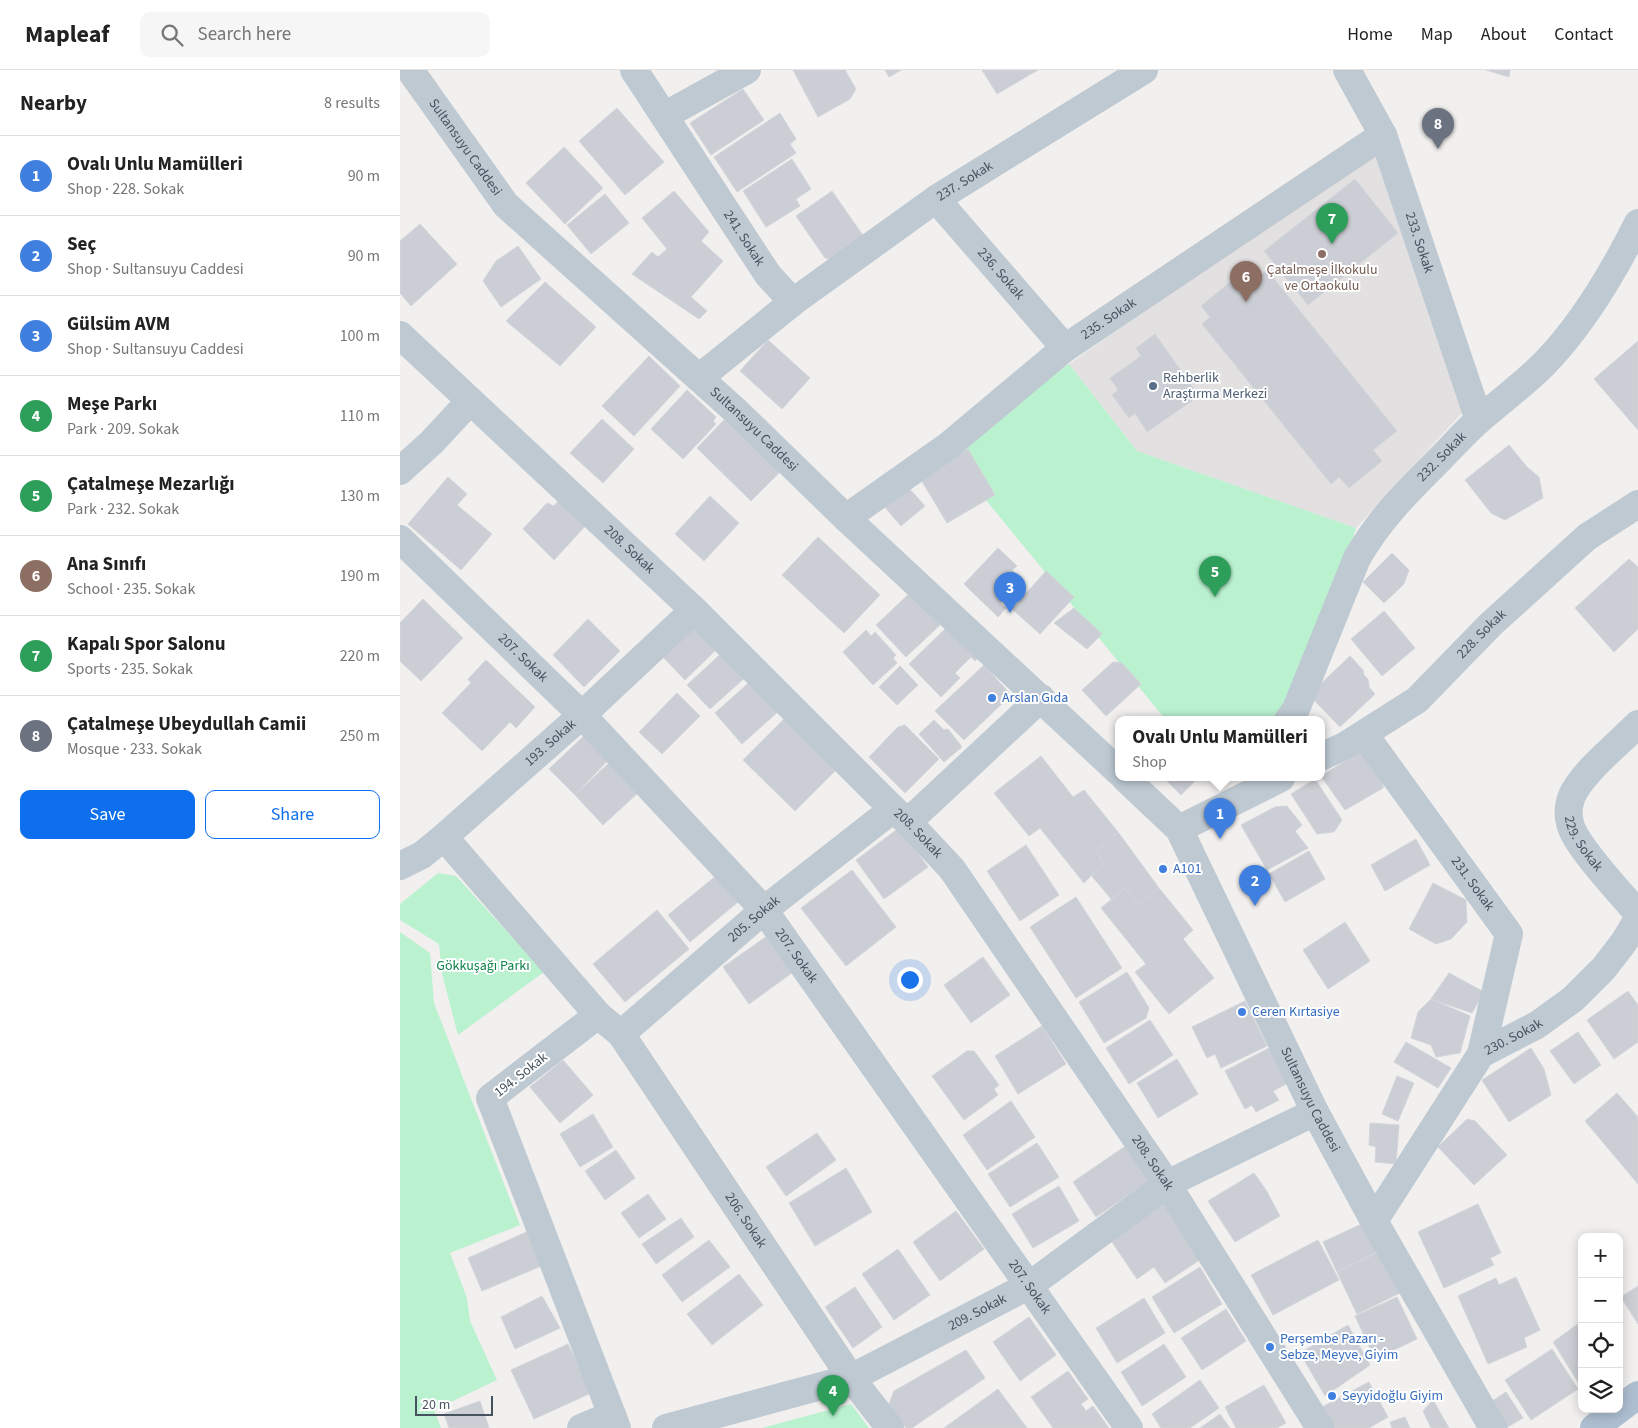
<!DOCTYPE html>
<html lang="en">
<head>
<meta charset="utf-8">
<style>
	body { margin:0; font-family:"Source Sans 3",sans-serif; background:#f6f6f6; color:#222 }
	.controls { position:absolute; right:15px; bottom:15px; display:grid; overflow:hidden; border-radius:10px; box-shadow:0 2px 12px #0003 }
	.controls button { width:45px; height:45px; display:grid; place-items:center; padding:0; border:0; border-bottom:1px solid #e0e0e0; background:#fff; color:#222; font:25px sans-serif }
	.scale { position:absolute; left:15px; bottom:12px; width:78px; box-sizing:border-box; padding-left:5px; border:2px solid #46525e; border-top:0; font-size:14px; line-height:18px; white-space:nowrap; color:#46525e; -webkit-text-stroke:4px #fff; paint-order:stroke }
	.you { position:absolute; left:509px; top:909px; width:18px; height:18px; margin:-12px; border:4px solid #fff; border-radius:50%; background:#1a73e8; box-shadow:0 0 0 8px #1a73e833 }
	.badge { display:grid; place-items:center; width:32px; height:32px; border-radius:50%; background:#0d6fed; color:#fff; font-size:16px; font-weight:700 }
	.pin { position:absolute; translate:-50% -41px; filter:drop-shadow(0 1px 2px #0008) }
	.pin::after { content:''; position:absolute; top:26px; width:18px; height:15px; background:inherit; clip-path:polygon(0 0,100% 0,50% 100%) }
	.popup { position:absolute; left:715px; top:646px; width:210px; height:65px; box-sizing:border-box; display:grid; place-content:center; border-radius:10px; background:#fff; filter:drop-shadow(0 1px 4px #0005); font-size:16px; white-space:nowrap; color:#767676 }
	.popup b { font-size:19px; color:#222 }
	.popup::after { content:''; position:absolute; left:50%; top:100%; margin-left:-10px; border:10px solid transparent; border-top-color:#fff }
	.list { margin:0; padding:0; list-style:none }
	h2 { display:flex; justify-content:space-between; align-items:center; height:65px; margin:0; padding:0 20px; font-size:21px }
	h2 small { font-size:16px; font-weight:400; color:#767676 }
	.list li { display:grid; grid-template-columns:32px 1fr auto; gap:15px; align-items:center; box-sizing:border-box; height:80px; padding:0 20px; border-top:1px solid #e0e0e0 }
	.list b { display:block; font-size:19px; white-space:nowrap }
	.list p { margin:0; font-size:16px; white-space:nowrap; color:#767676 }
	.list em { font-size:16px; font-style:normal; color:#767676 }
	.actions { display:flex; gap:10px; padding:15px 20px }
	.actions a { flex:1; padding:11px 0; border:1px solid #0d6fed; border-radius:10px; text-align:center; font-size:18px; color:#0d6fed }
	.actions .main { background:#0d6fed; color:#fff }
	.icon { flex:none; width:28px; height:28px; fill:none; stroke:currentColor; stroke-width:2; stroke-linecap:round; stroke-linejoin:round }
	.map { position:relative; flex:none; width:1238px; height:1358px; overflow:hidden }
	header { display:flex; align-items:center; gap:30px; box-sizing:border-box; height:70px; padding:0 25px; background:#fff; border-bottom:1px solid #e0e0e0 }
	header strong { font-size:24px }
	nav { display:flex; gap:28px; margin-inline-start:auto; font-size:18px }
	.search { width:350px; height:45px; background:#f6f6f6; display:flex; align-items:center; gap:12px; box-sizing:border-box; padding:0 18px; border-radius:10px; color:#767676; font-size:19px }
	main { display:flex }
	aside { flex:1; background:#fff }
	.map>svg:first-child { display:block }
	.education { fill:#e3e0e1 }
	.green { fill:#baf2d0 }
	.building { fill:#cbced4; stroke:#d2d5db }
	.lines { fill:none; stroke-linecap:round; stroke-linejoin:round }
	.minor { stroke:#bec9d2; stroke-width:28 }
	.tertiary { stroke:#bec9d2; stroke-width:28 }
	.primary { stroke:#adbed0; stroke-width:28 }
	.education-dot { fill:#8d6e63; stroke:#fff; stroke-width:2 }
	.service-dot { fill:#5c6f8a; stroke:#fff; stroke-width:2 }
	.shop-dot { fill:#3f7fe0; stroke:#fff; stroke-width:2 }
	.labels { text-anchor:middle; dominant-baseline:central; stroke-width:4; stroke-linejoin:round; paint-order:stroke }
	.street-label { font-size:14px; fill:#46525e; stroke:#fff }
	.education-label { font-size:14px; fill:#785e54; stroke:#fff }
	.service-label { font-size:14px; fill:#4e5e75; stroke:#fff; text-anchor:start }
	.shop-label { font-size:14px; fill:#366cbe; stroke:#fff; text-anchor:start }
	.park-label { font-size:14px; fill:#11844a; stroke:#fff }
</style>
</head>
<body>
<header>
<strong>Mapleaf</strong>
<div class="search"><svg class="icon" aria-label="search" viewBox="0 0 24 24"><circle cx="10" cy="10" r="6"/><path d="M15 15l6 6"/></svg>Search here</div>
<nav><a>Home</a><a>Map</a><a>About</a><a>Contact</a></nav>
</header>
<main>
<aside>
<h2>Nearby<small>8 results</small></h2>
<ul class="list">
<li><span class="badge" style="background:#3f7fe0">1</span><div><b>Ovalı Unlu Mamülleri</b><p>Shop · 228. Sokak</p></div><em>90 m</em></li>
<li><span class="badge" style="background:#3f7fe0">2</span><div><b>Seç</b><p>Shop · Sultansuyu Caddesi</p></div><em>90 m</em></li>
<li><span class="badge" style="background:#3f7fe0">3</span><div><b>Gülsüm AVM</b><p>Shop · Sultansuyu Caddesi</p></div><em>100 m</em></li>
<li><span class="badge" style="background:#2e9e5b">4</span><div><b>Meşe Parkı</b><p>Park · 209. Sokak</p></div><em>110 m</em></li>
<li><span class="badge" style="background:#2e9e5b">5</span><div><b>Çatalmeşe Mezarlığı</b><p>Park · 232. Sokak</p></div><em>130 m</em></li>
<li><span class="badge" style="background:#8d6e63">6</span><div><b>Ana Sınıfı</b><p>School · 235. Sokak</p></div><em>190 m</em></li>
<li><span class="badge" style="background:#2e9e5b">7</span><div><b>Kapalı Spor Salonu</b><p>Sports · 235. Sokak</p></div><em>220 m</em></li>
<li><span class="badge" style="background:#6b7280">8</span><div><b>Çatalmeşe Ubeydullah Camii</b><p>Mosque · 233. Sokak</p></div><em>250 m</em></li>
</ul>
<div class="actions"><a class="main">Save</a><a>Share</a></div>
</aside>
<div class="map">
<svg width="1238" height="1358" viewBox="0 0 1238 1358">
	<rect width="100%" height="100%" fill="#f2efef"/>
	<path class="education" d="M980,74L1073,331L956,458L737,381L669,294Z"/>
	<path class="green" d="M669,294L737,381L956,458L899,639L886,650H766L545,380Z
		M38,803L56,806L144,902L58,965L42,904L39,874L0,850V834Z
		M0,862L30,883L34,933L120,1155L50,1183L67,1228L70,1251L97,1310L34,1340L41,1358H0Z
		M451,1334L469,1358H362Z"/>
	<path class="building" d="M393,0H445L456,19L450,29L418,47Z
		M485,0H501L489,7Z
		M582,0H638L597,24Z
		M1086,0H1110L1109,7Z
		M343,19L364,50L311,85L290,53Z
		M217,38L264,92L225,125L179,71Z
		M380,43L396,69L390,74L396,83L337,122L314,87Z
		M164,77L203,118L165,154L126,113Z
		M392,89L411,119L396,129L400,136L366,157L343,121Z
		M955,109L998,163L908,235L864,181Z
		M274,121L309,162L301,171L323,191L291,227L307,241L299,249L232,204L252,182L258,187L267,179L242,148Z
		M432,121L464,167L432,189L425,188L396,146Z
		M205,124L229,153L191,184L167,155Z
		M20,154L57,194L11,236L0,223V171Z
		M118,176L141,209L101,237L83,211L96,191Z
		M867,200L997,361L973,380L982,391L949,418L939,407L931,414L802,254L810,247L801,236L835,208L844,220Z
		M145,212L196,257L160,296L106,251Z
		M755,264L799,326L747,362L735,343L729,348L712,325L718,320L710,308L741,286L736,278Z
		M368,270L410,308L382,339L340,301Z
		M1238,271V360L1194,309Z
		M249,286L280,316L234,366L202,336Z
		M287,320L316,347L313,351L316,354L283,389L251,359Z
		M326,348L381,401L351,431L297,378Z
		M202,349L234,379L203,413L170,383Z
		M1109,375L1127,397L1139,407L1143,428L1105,450L1091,443L1065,410Z
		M568,379L595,425L547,453L520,408Z
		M48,407L67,424L57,435L92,464L61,500L8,454Z
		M506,415L525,436L501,456L483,435Z
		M162,426L189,452L154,490L123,459L147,433L154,436Z
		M310,426L339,453L304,491L275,464Z
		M418,467L480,525L444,563L382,505Z
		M598,478L617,496L612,500L621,510L600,533L606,538L598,547L564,514Z
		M992,483L1009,500L1004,514L984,533L963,512Z
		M1229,489L1238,497V559L1214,582L1175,538Z
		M646,501L674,527L640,564L612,539Z
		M511,522L541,554L506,587L476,555Z
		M23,529L63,568L21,611L0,591V553Z
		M674,538L702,564L687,579L654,553Z
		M984,541L1015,578L982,606L951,569Z
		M188,549L220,581L184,617L153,585Z
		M298,551L321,575L285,610L262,586Z
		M547,557L578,588L575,591L571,587L555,603L560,608L541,627L509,594Z
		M466,560L471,566L475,562L496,585L493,588L497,593L473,615L443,582Z
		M326,579L349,604L310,639L287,615Z
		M950,586L963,600L964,605L968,609L969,617L975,624L940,657L909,625Z
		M86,590L135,637L116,658L110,652L82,681L42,643L71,613L68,609Z
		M713,592L722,593L741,614L706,646L682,620Z
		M584,595L611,625L564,670L535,641Z
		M500,596L518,615L497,635L479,617Z
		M354,608L381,639L342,674L315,643Z
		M277,623L300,646L262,684L239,662Z
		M387,646L439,697L395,741L343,690Z
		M534,650L544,660L548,659L562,677L544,692L519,664Z
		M505,655L539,689L505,723L469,687L498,657Z
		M187,663L210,688L175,725L149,699Z
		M961,681L983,713V718L945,740L921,706Z
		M641,686L673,727L684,720L718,762L697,781L703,794L684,813L640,758L629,766L594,723Z
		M212,690L240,721L203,755L175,725Z
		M764,708H798L781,725Z
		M915,709L942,750L934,762L917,764L891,724Z
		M887,736L902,755L895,761L908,778L867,800L841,755L875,737Z
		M499,758L528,797L484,829L456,790Z
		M718,762L759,818L739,835L725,818L712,830L691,805L703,794L697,781Z
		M1016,769L1030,795L985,821L971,795Z
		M626,775L659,825L620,851L587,801Z
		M909,781L925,809L885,832L869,804Z
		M452,800L496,857L446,896L401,838Z
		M322,801L344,827L290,872L268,845Z
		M1033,813L1066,830L1067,852L1051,869L1036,874L1009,859Z
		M725,818L739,835L759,818L793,860L783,869L814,908L769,944L735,902L746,894L701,838Z
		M676,827L722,898L676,928L630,857Z
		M257,840L289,879L225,932L193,894Z
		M945,852L970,891L928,919L903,880Z
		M370,864L396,900L349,934L323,897Z
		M583,887L610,925L571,953L544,915Z
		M727,902L749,938L746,948L704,973L679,932Z
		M1049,903L1084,922L1072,943L1031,929Z
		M1228,921L1238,935V972L1214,989L1187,950Z
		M1031,929L1070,946L1060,983L1036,987L1031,975L1011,968L1018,942Z
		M845,931L867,976L821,998L815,984L807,988L792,957Z
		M750,950L773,985L729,1014L706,978Z
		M642,956L666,994L618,1024L595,986Z
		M1178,962L1201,995L1174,1014L1150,981Z
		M1006,972L1051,998L1038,1018L994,992Z
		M869,978L888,1013L873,1021L879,1030L856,1042L852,1035L845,1039L825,1001Z
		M1131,978L1144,999L1151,1025L1109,1052L1082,1010Z
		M567,981H574L599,1015L594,1019L598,1025L564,1050L532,1006Z
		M777,989L798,1024L758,1048L737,1013Z
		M163,990L193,1025L160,1053L130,1017Z
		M997,1006L1014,1013L998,1051L982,1044Z
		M1217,1023L1238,1047V1114L1185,1051Z
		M611,1031L635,1067L587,1100L563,1065Z
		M193,1044L213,1077L180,1097L160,1064Z
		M1067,1049L1075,1051L1107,1085L1074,1115L1038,1077Z
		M970,1053L999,1055L996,1094L975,1092L976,1077L969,1075Z
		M417,1063L436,1090L386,1126L366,1097Z
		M637,1073L659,1107L610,1137L588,1104Z
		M727,1075L750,1110L696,1147L673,1112Z
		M216,1080L235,1108L205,1130L185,1101Z
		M446,1098L472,1142L415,1176L389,1133Z
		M854,1103L866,1120L880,1146L835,1172L808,1131Z
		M659,1116L679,1151L633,1178L612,1144Z
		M248,1124L266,1149L239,1168L221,1143Z
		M764,1128L804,1187L765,1213L754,1197L737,1209L708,1166Z
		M1078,1134L1101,1183L1090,1188L1094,1195L1044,1218L1018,1162Z
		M556,1141L584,1179L540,1211L513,1172Z
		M281,1148L294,1167L256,1194L242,1174Z
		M968,1151L982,1180L937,1202L923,1172Z
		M131,1160L146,1194L82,1221L68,1188Z
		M309,1170L330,1197L282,1232L262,1205Z
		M918,1170L939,1210L873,1245L851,1205Z
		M498,1179L530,1225L494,1250L462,1204Z
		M985,1179L1006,1220L957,1244L937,1202Z
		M800,1197L822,1234L774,1263L752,1227Z
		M339,1204L363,1235L312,1275L287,1244Z
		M1116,1207L1140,1260L1124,1268L1127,1277L1088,1294L1058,1226L1096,1208L1099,1215Z
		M1238,1216V1254L1221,1227Z
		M455,1217L482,1257L453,1278L425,1237Z
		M142,1226L160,1258L115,1279L101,1247Z
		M997,1227L1017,1269L975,1289L955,1246Z
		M744,1228L765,1263L717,1293L696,1258Z
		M826,1239L846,1271L802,1300L781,1268Z
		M629,1247L656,1285L620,1311L593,1272Z
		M1182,1251V1316L1181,1317L1153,1272Z
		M948,1255L970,1295L925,1326L900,1283Z
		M168,1274L191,1323L134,1349L111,1300Z
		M764,1274L786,1307L742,1336L721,1302Z
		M1152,1279L1178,1319L1131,1350L1105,1310Z
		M566,1280L585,1308L512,1358H506L489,1334L494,1321Z
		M668,1301L688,1329L681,1334L686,1341L693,1336L709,1358H653L631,1327Z
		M800,1310L819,1338L790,1358H761L752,1344Z
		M969,1312L988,1347L969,1358H934L922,1337Z
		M864,1315L886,1353L877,1358H836L825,1337Z
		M598,1319L627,1358H544Z
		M1106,1322L1123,1348L1106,1358L1089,1333Z
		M1033,1330L1049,1358H1031L1023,1341Z
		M80,1331L89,1358H49L44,1344Z
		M820,1344L830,1358H800Z
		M1005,1347L1010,1358H992L990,1352Z"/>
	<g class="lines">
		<g class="minor">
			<path id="s1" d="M234,0L368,205L393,232L299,308"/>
			<path id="s2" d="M947,0L983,65L1079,350"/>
			<path d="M264,46L347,0"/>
			<path id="s3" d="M536,129L665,278"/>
			<path id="s4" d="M393,232L536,129L744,0"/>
			<path id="s5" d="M0,265L294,540L493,739L508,752L552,799L767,1114L920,1358"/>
			<path d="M0,401L32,372L70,331"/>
			<path id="s6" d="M446,448L548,376L665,278L983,65"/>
			<path id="s7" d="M0,469L182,645L364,840L729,1358"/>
			<path id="s8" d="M888,650L896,639L957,488C980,448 1008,421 1040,389C1053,376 1066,361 1080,349C1101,331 1124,314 1144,294C1183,254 1213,203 1238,153"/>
			<path id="s9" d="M1238,654C1219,673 1188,698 1175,720C1169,729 1167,743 1170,753C1174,775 1222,824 1238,844"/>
			<path id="s10" d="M964,664L1109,864L1081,984"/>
			<path id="s11" d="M921,687L946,675L1017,630L1091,554L1187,467L1238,434"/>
			<path d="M508,752L641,628"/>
			<path d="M779,759L881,708"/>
			<path d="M44,767L198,945L90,1028L217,1358"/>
			<path id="s12" d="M0,796L22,785L44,767L182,645L294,540"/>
			<path id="s13" d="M198,945L221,964L451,1308L490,1358"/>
			<path id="s14" d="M221,964L364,840L493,739"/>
			<path id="s15" d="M974,1151L1081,984L1137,955L1173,929L1204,898L1224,872L1238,849"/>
			<path d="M181,1358L212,1345"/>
			<path id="s16" d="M266,1358L451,1308L630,1215L767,1114L915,1042"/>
		</g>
		<g class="tertiary">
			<path id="s17" d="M10,0L106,135L338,343L446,448L719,702"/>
			<path id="s18" d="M725,708L779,759L915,1042L974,1151L1093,1358"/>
		</g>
		<path class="primary" d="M1194,1358L1238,1325"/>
	</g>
	<circle class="education-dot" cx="922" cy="184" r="5"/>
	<circle class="service-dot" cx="753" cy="316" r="5"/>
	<g class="shop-dot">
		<circle cx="592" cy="628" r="5"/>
		<circle cx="763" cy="799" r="5"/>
		<circle cx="842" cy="942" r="5"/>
		<circle cx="870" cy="1277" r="5"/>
		<circle cx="932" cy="1326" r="5"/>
	</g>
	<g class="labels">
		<g class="street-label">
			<text stroke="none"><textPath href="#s17" startOffset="95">Sultansuyu Caddesi</textPath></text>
			<text stroke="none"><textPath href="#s4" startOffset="210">237. Sokak</textPath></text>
			<text stroke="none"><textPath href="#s1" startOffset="201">241. Sokak</textPath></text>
			<text stroke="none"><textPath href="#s2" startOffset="188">233. Sokak</textPath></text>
			<text stroke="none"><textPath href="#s3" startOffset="99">236. Sokak</textPath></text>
			<text stroke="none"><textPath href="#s6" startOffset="330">235. Sokak</textPath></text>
			<text stroke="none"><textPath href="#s17" startOffset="500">Sultansuyu Caddesi</textPath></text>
			<text stroke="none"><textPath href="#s8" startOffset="309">232. Sokak</textPath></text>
			<text stroke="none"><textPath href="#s5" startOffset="314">208. Sokak</textPath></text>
			<text stroke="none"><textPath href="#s11" startOffset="204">228. Sokak</textPath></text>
			<text stroke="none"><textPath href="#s7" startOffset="171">207. Sokak</textPath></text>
			<text stroke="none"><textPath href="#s12" startOffset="195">193. Sokak</textPath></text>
			<text stroke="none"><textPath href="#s5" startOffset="719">208. Sokak</textPath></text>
			<text stroke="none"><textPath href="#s9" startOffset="150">229. Sokak</textPath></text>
			<text stroke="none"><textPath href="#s10" startOffset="185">231. Sokak</textPath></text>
			<text stroke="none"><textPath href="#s14" startOffset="176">205. Sokak</textPath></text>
			<text stroke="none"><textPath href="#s7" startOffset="576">207. Sokak</textPath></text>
			<text stroke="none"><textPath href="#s15" startOffset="235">230. Sokak</textPath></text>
			<text transform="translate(121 1005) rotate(-38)">194. Sokak</text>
			<text stroke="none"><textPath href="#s18" startOffset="375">Sultansuyu Caddesi</textPath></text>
			<text stroke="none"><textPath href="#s5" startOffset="1124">208. Sokak</textPath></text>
			<text stroke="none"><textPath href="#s13" startOffset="254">206. Sokak</textPath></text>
			<text stroke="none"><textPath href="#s7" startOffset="981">207. Sokak</textPath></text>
			<text stroke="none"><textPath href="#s16" startOffset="334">209. Sokak</textPath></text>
		</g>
		<g class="education-label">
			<text x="922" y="200">Çatalmeşe İlkokulu<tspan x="922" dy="16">ve Ortaokulu</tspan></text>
		</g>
		<g class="service-label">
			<text x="763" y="308">Rehberlik<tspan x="763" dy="16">Araştırma Merkezi</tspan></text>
		</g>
		<g class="shop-label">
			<text x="602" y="628">Arslan Gıda</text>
			<text x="773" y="799">A101</text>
			<text x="852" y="942">Ceren Kırtasiye</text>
			<text x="880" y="1269">Perşembe Pazarı -<tspan x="880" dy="16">Sebze, Meyve, Giyim</tspan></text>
			<text x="942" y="1326">Seyyidoğlu Giyim</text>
		</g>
		<g class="park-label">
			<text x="83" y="896">Gökkuşağı Parkı</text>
		</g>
	</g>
</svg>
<div class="controls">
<button>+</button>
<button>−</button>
<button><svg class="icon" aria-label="locate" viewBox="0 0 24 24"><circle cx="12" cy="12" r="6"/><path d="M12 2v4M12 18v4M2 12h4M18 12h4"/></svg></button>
<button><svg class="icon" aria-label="layers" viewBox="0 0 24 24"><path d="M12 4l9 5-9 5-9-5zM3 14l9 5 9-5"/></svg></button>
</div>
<div class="scale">20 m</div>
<div class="you"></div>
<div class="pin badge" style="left:820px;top:769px;background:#3f7fe0">1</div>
<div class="popup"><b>Ovalı Unlu Mamülleri</b>Shop</div>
<div class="pin badge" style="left:855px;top:836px;background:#3f7fe0">2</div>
<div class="pin badge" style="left:610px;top:543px;background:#3f7fe0">3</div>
<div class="pin badge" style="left:433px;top:1346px;background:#2e9e5b">4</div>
<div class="pin badge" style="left:815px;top:527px;background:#2e9e5b">5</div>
<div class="pin badge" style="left:846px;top:232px;background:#8d6e63">6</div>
<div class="pin badge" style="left:932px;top:174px;background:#2e9e5b">7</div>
<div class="pin badge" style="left:1038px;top:79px;background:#6b7280">8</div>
</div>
</main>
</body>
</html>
